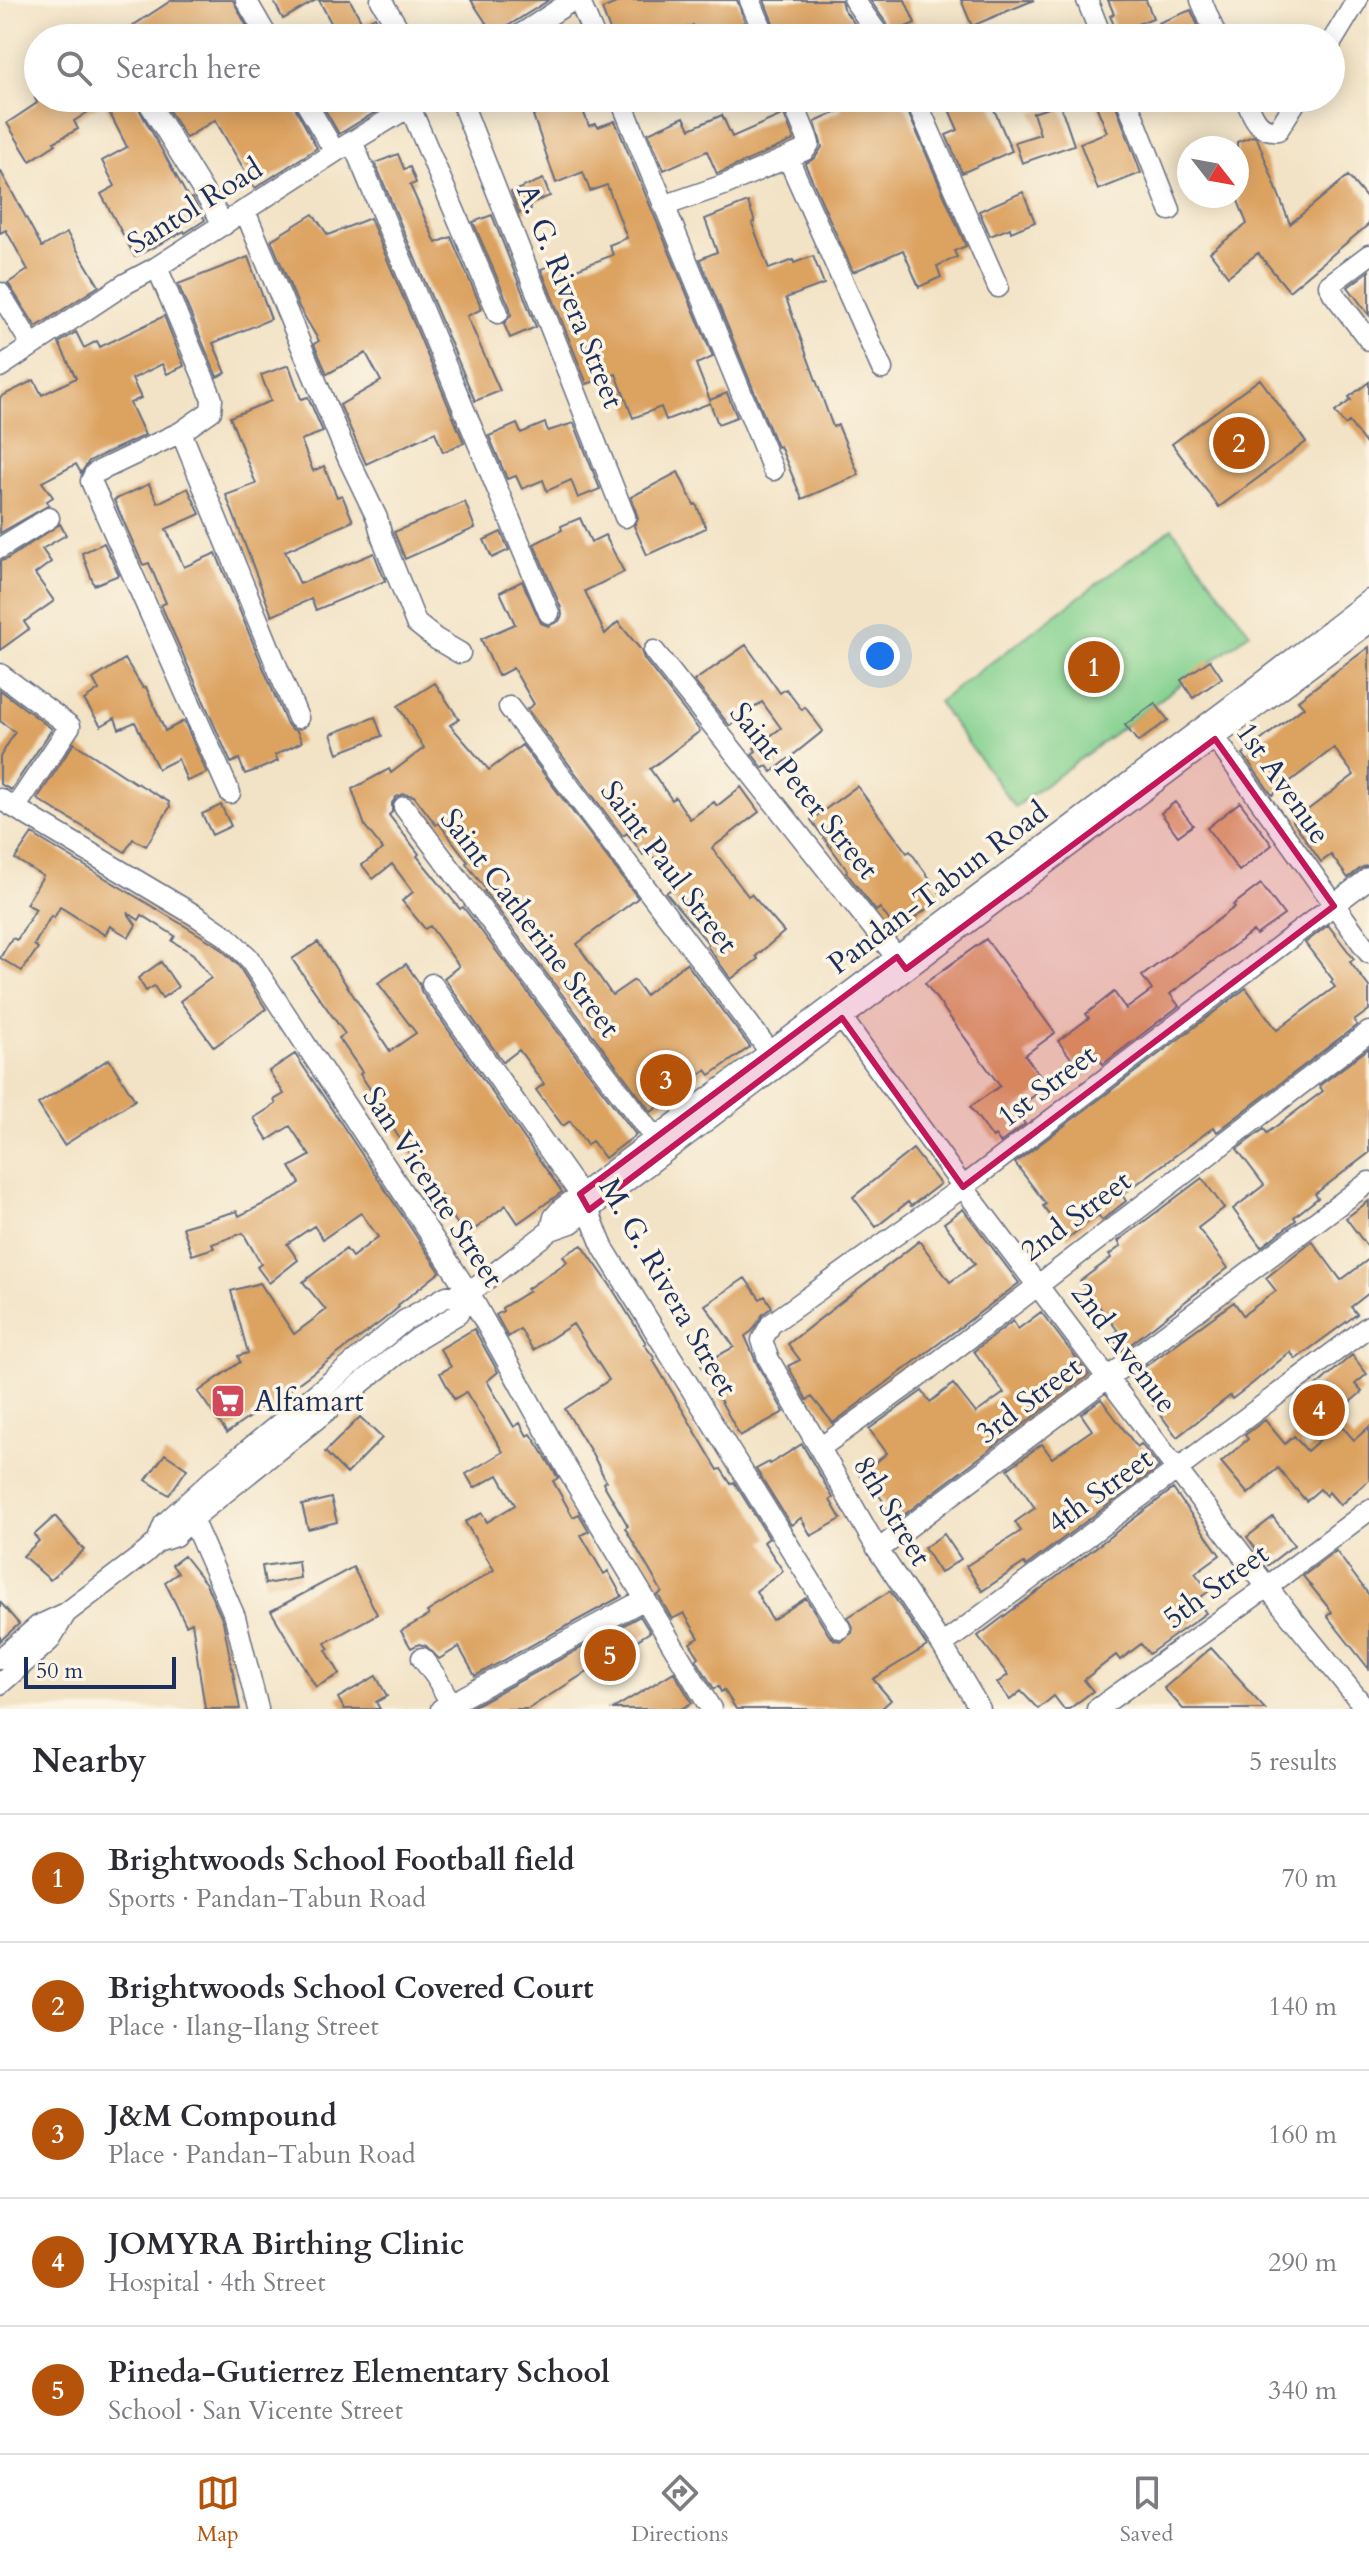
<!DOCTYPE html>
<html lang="en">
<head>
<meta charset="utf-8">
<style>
	body { margin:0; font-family:Cardo,serif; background:#f2f2f3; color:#2b2b33 }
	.compass { position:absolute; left:1177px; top:136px; width:72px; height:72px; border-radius:50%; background:#fff; box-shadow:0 4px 20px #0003; rotate:121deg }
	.scale { position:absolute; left:24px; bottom:20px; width:152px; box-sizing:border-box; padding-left:8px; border:4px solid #1b2f5e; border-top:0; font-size:22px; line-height:28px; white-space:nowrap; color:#1b2f5e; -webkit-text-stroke:6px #fcf5e5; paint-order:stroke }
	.you { position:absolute; left:880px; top:656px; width:28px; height:28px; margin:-20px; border:6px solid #fff; border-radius:50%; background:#1a73e8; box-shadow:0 0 0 12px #1a73e833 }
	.badge { display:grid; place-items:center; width:52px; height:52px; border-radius:50%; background:#b45309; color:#fff; font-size:26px; font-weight:700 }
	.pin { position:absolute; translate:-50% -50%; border:4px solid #fff; box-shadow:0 2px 8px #0006 }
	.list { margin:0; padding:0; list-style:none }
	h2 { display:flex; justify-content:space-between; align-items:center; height:104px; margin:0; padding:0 32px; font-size:34px }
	h2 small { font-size:26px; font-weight:400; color:#7c7c81 }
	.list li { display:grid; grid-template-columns:52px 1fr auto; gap:24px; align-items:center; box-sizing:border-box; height:128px; padding:0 32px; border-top:2px solid #e1e1e2 }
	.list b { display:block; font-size:30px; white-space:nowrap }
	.list p { margin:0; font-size:26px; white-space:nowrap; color:#7c7c81 }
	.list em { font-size:26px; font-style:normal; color:#7c7c81 }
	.icon { flex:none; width:44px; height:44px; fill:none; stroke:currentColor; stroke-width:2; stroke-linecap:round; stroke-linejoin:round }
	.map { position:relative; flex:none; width:1369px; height:1709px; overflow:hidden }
	.search { position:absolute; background:#fff; box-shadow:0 4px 20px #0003; left:24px; right:24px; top:24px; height:88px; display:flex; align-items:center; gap:20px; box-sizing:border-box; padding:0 28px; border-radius:44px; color:#7c7c81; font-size:30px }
	.sheet { height:744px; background:#fff }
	nav { display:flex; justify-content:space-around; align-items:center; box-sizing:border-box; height:112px; border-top:2px solid #e1e1e2; background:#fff; font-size:22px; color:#7c7c81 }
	nav a { display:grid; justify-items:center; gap:4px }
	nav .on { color:#b45309 }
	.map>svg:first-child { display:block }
	.green { fill:#84d18f; stroke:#508076; stroke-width:2 }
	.building { fill:#dca261 }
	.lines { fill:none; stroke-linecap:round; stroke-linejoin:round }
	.street-casing { stroke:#666e82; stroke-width:23 }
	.street { stroke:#fff; stroke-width:20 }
	.marked { fill:#c2185b; fill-opacity:0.2; stroke:#c2185b; stroke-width:6; stroke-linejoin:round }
	.labels { text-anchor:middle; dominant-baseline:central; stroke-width:7; stroke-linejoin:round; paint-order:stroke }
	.street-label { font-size:30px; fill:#1b2f5e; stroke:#fcf5e5 }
	.poi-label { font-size:30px; fill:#1b2f5e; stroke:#fcf5e5; text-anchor:start }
</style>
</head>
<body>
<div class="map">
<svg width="1369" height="1709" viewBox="0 0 1369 1709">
	<rect width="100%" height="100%" fill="#fcf5e5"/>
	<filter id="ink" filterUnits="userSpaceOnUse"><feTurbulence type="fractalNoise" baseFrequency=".0125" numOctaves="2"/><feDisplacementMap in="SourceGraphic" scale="16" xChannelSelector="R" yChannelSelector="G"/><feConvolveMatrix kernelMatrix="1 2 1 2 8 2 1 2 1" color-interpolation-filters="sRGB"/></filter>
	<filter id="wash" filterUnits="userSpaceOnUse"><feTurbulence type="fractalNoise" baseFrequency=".006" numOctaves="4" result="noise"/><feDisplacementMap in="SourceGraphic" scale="32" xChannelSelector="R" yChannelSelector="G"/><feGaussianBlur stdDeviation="1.8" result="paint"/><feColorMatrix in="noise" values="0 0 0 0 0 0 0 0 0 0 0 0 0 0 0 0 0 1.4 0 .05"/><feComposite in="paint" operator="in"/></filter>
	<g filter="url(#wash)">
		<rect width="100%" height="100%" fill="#f2e3c6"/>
		<path class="green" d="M1172,528L1250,633L1015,807L938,702Z"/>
		<g id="blocks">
			<path class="building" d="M172,0H233L253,38H114Z
				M273,0H316L283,19Z
				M319,0H350L363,24L375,17L387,38H339Z
				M471,0H549L508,26L503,34L496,38Z
				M623,0H737L745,22L709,38H698L693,25L663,38H613L602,9Z
				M764,0H841L843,8L865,38H779Z
				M870,0H905L915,23L893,33Z
				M961,0H1034L972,26Z
				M1108,0H1146L1153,18L1117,32L1110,16L1114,14Z
				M1191,10L1200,30L1179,38H1164L1158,23Z
				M35,98H133L189,199L192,198L205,220L185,233L184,231L135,257L101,194L115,186L102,161L127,147L104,102L74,121L78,129L54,142L56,144L30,161L7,123L37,103Z
				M161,98H290L317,148L255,188L215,120L186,138Z
				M318,98H399L339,134Z
				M541,98H578L589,126L596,124L598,127L615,121L713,357L696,364L710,400L727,393L737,417L718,424L710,403L666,420L661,407L633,418L616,374L587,384L541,269L561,262L566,273L613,255L609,245L627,238L607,185L590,191L583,172L556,183L533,115L546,110Z
				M837,98H902L966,246L954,251L957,257L937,266L941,277L919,287L903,250L853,272L805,164L815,158L822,147L815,122L842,110Z
				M944,98H989L1012,151L962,173L946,135L958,130Z
				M1093,98H1113L1141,173L1098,190L1080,143L1107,132Z
				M1060,104L1074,145L1022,163L1015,142L1040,134L1033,113Z
				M784,114L794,140L717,174L707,151L664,170L648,133L684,117L690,129L722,115L732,137Z
				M1253,136L1257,138L1290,224L1348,176L1369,201V224L1289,291L1258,253L1228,276L1210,252L1247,224L1237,198V142Z
				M398,154L404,169L410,167L416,183L410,185L436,243L451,237L482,309L467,316L500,391L475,401L375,163Z
				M0,170L42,247L67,233L99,286L36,327L8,283L28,270L6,230L0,233Z
				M543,179L550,196L529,204L531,209L519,213L511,192Z
				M1023,192L1035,222L1011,232L1010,228L990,236L979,211Z
				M748,202L755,222L752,223L769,269L793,260L794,263L813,256L824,284L786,298L833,427L838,425L859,475L802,499L780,446L777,447L700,259L717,252L705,219Z
				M313,214L328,235L370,218L464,443L443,452L435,432L366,464L340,405L381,381L366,353L327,374L314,344L319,341L299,307L271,240Z
				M492,215L536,327L510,338L504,324L511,315L510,308L473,222Z
				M248,257L271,319L213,343L226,373L217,377L178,284Z
				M1369,271V315L1348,287Z
				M164,316L184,366L167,374L162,364L132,379L141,398L130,403L145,435L89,461L81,473L76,464L42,482L53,497L47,501L49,505L0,533V397L34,380L42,395L76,378L59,343L76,332L84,348L97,341L100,347Z
				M289,365L301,399L308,397L323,432L301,440L313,471L324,466L337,497L342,495L353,521L285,551L300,584L374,553L385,581L316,610L311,599L272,616L226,495L256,484L230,417L271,401L261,375Z
				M1260,379L1306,442L1219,507L1172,444Z
				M1369,382V448L1349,422L1345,425L1335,412L1351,400L1349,397Z
				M545,423L548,431L574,423L600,489L578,498L571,480L547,491L543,480L522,489L516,476L507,479L489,436L517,424L521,433Z
				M678,472L694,505L696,504L706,528L647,555L634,526L638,518L631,497Z
				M149,484L158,503L188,488L200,514L166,529L184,567L216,553L286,723L291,729L297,731L302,742L275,755L278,761L262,768L245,774L239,759L231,763L161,605L166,603L149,563L143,565L114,500Z
				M465,502L475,528L405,559L394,532Z
				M580,518L591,542L605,535L624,572L585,591L605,634L618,622L641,650L644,659L700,731L650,769L672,800L675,797L690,819L714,802L717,806L741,787L759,812L712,848L748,896L751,894L784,932L756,956L758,959L731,979L707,946L709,944L666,893L675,886L649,851L643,855L627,833L623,836L527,709L534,704L513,668L498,676L481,639L515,624L500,592L522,581L541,623L548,626L559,621L562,615L561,608L534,544L562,530L561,526Z
				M60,524L66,535L42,549L51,562L35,574L54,601L24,622L29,629L0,650V561L7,559Z
				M501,532L509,550L492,558L484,540Z
				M104,543L119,575L94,585L82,553Z
				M746,645L780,693L786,689L802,710L805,707L823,731L772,772L767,766L763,768L752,754L756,751L754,748L781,728L762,702L730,726L694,681Z
				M1369,647V865L1361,868L1348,878L1331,855L1321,862L1293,821L1354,775L1334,748L1272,795L1243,754L1304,707L1298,700Z
				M125,659L143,688L146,687L165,731L184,721L207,773L187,781L178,759L158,769L135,722L119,729L115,718L101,726L84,700L99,690L93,679Z
				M1210,660L1222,678L1193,698L1181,680Z
				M435,683L459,719L450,725L489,770L522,745L638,898L577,944L612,995L634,980L645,995L686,963L750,1047L710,1075L706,1070L651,1112L484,891L486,890L466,863L468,862L439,823L436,825L414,796L403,794L396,797L392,803V812L389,815L419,854L417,856L460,909L463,907L636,1135L605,1158L592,1141L587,1145L570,1121L563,1126L536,1090L544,1084L519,1050L503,1062L444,978L459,966L430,926L425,929L402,901L413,892L392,864L373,879L362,865L383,849L365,826L352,789L389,769L391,773L424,748L398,706Z
				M0,690L52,729L11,790L0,784V757L15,732L0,721Z
				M1155,703L1168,720L1138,742L1125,725Z
				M375,717L382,736L338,753L331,734Z
				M74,743L137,784L135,782L169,802L170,807L146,846L133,839L125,852L37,799Z
				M857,786L907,853L910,851L943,897L897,931L880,908L876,911L846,872L847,870L811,820Z
				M1175,802L1193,825L1178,836L1161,813Z
				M1240,802L1272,845L1239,871L1207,828Z
				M221,805L231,826L212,835L202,814Z
				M32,834L218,946L238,965L266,1009L214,1047L180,1001L211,978L193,954L172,941L175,936L142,915L139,920L127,912L136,925L129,937L110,926L105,935L60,907L54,918L51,916L34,945L38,948L22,971L0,958L12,938L17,940L36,909L26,904L43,876L15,859Z
				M1261,884L1284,915L1256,935L1253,931L1170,994L1179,1006L1103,1064L1098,1058L1081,1071L1058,1041L1089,1018L1086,1014L1114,992L1126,1009L1152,990L1142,976L1235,907L1233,905Z
				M1328,925L1354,959L1350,962L1369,987V1010L1354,1021L1357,1025L1217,1132L1214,1127L1122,1195L1126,1201L1102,1220L1098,1215L1068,1238L1043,1206L1046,1204L1015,1163L1246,988L1277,1030L1335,987L1331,982L1333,980L1305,943Z
				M986,939L1055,1033L1025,1055L1047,1086L1015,1110L1025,1124L1000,1143L995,1136L993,1138L970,1107L1000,1086L925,983Z
				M318,942L390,1051L416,1033L378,983L406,964L419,983L421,991L562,1192L518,1223L506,1205L466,1236L440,1199L442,1198L421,1164L418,1166L401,1141L383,1112L385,1111L360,1074L362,1072L339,1038L345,1034L292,959Z
				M161,962L178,987L162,998L154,986L146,991L138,978Z
				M1369,1048V1153L1315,1194L1318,1198L1294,1217L1296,1220L1261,1247L1233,1209L1264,1185L1237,1149L1264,1129L1267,1133L1323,1091L1319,1086Z
				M295,1054L440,1272L398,1305L399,1307L382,1321L284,1394L287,1398L266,1413L262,1408L227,1433L198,1392L240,1362L238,1356L248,1353L231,1291L260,1283L294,1334L326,1310L303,1282L346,1249L352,1257L378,1237L361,1213L323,1239L314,1226L287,1244L298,1260L269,1283L257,1267L261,1264L243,1233L212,1244L214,1248L192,1255L183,1227L237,1211L239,1216L282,1195L300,1183L290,1167L310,1156L290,1126L268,1140L254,1118L276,1104L274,1100L284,1094L269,1071Z
				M109,1059L135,1100L64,1145L38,1104Z
				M913,1149L940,1184L911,1206L908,1202L876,1227L853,1197Z
				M1202,1178L1224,1208L1198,1228L1228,1268L1122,1351L1111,1337L1118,1331L1080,1281L1111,1258L1109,1255L1121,1246L1118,1241Z
				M1369,1201V1249L1346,1218Z
				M963,1209L1019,1283L833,1423L812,1397L807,1400L788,1366L800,1360L788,1344L919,1241L950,1282L975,1264L944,1223Z
				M1312,1241L1341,1280L1369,1259V1293L1351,1307L1357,1314L1296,1359L1290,1352L1253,1383L1232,1399L1230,1396L1177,1437L1132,1376L1234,1302L1243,1315L1276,1291L1266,1278Z
				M582,1245L610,1285L646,1343L644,1344L655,1359L653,1360L718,1470L721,1469L731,1484L734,1482L769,1538L764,1542L783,1571L756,1591L772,1620L806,1598L829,1635L835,1640L841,1641L852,1633L853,1627L848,1617L890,1591L927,1646L873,1679L891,1700L881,1709H736L724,1690L721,1692L718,1686L714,1689L696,1659L699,1657L690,1643L699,1638L684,1613L672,1619L658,1595L662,1592L625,1528L628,1526L603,1483L606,1481L593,1455L565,1409L609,1380L573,1324L533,1350L520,1329L508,1337L496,1315L503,1311L502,1308L529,1291L527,1289L567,1262L563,1256Z
				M745,1278L760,1299L765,1296L772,1307L763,1314L752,1331L745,1336L757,1364L784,1412L740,1436L701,1365L734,1347L705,1305Z
				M1041,1312L1089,1375L897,1520L875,1490L871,1493L860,1476L887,1453L869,1429L922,1391L930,1402L953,1384L976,1413L1004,1393L974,1351L1013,1321L1018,1329Z
				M474,1329L498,1372L487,1381L514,1427L520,1423L527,1436L531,1434L542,1451L558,1478L553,1481L573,1517L579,1514L589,1531L581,1535L604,1574L608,1571L622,1596L475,1676L459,1647L439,1659L426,1646L419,1644L411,1648L401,1631L429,1615L427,1612L494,1570L465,1522L482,1513L487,1522L515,1505L498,1475L474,1488L466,1474L503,1452L466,1392L454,1399L440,1373L451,1367L440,1349Z
				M1352,1355L1367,1374L1355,1384L1362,1392L1338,1412L1316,1386Z
				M1101,1399L1137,1447L1141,1444L1159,1467L1026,1566L1024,1563L982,1591L966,1566L1021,1531L1015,1522L1035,1508L1008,1469L1042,1444L1052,1458L1092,1430L1081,1414Z
				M360,1417L382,1438L347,1474L325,1452Z
				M1265,1420L1285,1444L1294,1436L1307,1451L1339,1423L1354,1440L1369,1427V1480L1340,1505L1329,1492L1326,1496L1320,1489L1306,1501L1278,1468L1248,1494L1221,1462L1248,1439L1245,1435Z
				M802,1444L833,1498L830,1500L841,1519L811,1536L801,1518L791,1525L756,1469L769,1462L770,1464Z
				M165,1454L187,1469L169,1495L146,1480Z
				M1173,1489L1220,1555L1195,1573L1209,1591L1197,1600L1206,1613L1149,1654L1141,1644L1120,1660L1116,1655L1084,1680L1093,1691L1069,1709H1064L1054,1696L1038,1709L1021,1691L1010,1700L997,1683L1008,1675L978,1636Z
				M331,1498L337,1522L308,1529L302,1505Z
				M55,1516L84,1550L50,1580L23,1556L39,1541L34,1535Z
				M1273,1517L1294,1545L1268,1565L1247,1537Z
				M944,1534L961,1559L940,1573L924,1548Z
				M1336,1551L1369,1595V1669L1327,1616L1332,1612L1303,1576Z
				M184,1556L206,1584L223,1621L240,1709H205L192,1622L186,1625L165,1582L178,1573L172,1565Z
				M298,1561L300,1578L265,1584L262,1566Z
				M353,1567L377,1614L325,1643L329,1649L326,1650L340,1674L316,1687L271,1611Z
				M0,1602L19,1624L0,1641Z
				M640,1616L650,1632L528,1709H468Z
				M1211,1648L1244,1684L1243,1685L1265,1709H1183L1164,1688Z
				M674,1672L692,1703L681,1709H613Z
				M376,1676L387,1696L376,1702L380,1709H344L338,1698Z"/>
		</g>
	</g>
	<g filter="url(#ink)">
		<use href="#blocks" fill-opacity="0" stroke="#666e82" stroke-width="2"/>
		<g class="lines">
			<g class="street-casing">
				<path id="street" d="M246,0L268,38
					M381,0L404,38
					M579,0L595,38
					M750,0L766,38
					M854,0L881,38
					M1087,0L1102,38
					M1201,0L1217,38
					M515,38L573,0
					M1331,43L1357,0
					M146,98L224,225
					M303,98L335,152
					M460,98L625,517
					M620,98L773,470
					M915,98L998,287
					M1126,98L1170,210
					M1245,98C1253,115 1257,132 1278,130L1298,98
					M410,107L498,313
					M352,141L549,613
					M788,158L882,369
					M666,205L724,185L805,150L809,144L807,137L791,98
					M245,211L348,458L377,518L382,537L416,623L436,639L460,653
					M1369,255L1329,285L1333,293L1369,340
					M157,267L207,386L212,399L211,411L181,432L95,473L91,481L230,793
					M0,293L31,344
					M0,367L125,284L157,267L335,152L424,98
					M181,432L298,718
					M0,548L49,518
					M654,651L905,968
					M0,674L70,726L15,808
					M509,707L777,1061
					M1208,728L1369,953
					M0,799L198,917L226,936L248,957L469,1293L567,1469L711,1709
					M404,807L662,1148
					M432,984L580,1194C591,1212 595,1231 604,1249L840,1628
					M842,1018L963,1187L1178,1471L1267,1587L1366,1709
					M551,1230L554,1217L561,1209L1263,682L1369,600
					M820,1448L913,1381L1369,1032
					M185,1510L192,1519L235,1617L258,1709
					M157,1542L175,1536L192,1519L391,1359L418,1338L458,1314L469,1293L551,1230L571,1223L1060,853L1369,623
					M878,1550L1369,1182
					M942,1645L1369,1326
					M422,1658L436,1677L450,1702
					M0,1659L38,1626L66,1613L145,1553L157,1542L164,1524L221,1472L404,1321L447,1296L469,1293
					M0,1684L49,1641L66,1613
					M441,1709L645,1599
					M980,1709L942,1645L878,1550L768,1358L762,1340L771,1324L963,1187L1369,878
					M1097,1709L1267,1587L1369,1510"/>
			</g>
			<use href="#street" class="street"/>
		</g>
	</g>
	<path class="marked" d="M1215,739L1334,906L963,1187L842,1018L589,1210L580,1194L897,957L906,969Z"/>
	<defs>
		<g id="supermarket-square" transform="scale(1.8)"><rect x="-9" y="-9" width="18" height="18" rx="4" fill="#d1495b" stroke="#fcf5e5"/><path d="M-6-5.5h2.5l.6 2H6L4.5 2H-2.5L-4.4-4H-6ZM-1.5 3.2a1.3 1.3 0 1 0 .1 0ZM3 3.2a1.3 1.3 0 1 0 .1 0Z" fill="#fff"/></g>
	</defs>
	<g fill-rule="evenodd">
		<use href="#supermarket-square" x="228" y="1401"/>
	</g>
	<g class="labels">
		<g class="street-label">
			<text transform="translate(195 206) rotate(-32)">Santol Road</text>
			<text transform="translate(570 296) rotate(68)">A. G. Rivera Street</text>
			<text transform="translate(1283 783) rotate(55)">1st Avenue</text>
			<text transform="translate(804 791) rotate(51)">Saint Peter Street</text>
			<text transform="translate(669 867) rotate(53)">Saint Paul Street</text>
			<text transform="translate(938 888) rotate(-37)">Pandan-Tabun Road</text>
			<text transform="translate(530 923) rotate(53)">Saint Catherine Street</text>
			<text transform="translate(1047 1086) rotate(-37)">1st Street</text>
			<text transform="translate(433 1187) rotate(57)">San Vicente Street</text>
			<text transform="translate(1076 1216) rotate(-37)">2nd Street</text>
			<text transform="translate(668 1287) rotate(60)">M. G. Rivera Street</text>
			<text transform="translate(1124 1348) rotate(53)">2nd Avenue</text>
			<text transform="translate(1029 1400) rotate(-37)">3rd Street</text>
			<text transform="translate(1100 1491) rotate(-36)">4th Street</text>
			<text transform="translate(892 1511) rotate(59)">8th Street</text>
			<text transform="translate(1216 1586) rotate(-36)">5th Street</text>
		</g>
		<g class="poi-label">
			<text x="254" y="1401">Alfamart</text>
		</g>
	</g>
</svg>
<svg class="compass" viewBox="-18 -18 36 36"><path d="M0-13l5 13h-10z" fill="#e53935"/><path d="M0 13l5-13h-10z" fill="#7c7c81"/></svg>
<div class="scale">50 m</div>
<div class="you"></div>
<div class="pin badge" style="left:1094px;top:667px">1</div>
<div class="pin badge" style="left:1239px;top:443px">2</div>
<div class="pin badge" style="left:666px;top:1080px">3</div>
<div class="pin badge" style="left:1319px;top:1410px">4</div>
<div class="pin badge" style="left:610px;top:1655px">5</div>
<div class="search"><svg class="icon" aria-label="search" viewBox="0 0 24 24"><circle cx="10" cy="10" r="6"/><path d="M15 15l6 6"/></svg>Search here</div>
</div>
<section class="sheet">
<h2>Nearby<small>5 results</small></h2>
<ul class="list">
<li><span class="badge">1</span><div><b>Brightwoods School Football field</b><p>Sports · Pandan-Tabun Road</p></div><em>70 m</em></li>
<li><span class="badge">2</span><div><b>Brightwoods School Covered Court</b><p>Place · Ilang-Ilang Street</p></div><em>140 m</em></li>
<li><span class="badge">3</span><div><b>J&amp;M Compound</b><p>Place · Pandan-Tabun Road</p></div><em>160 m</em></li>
<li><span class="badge">4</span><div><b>JOMYRA Birthing Clinic</b><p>Hospital · 4th Street</p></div><em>290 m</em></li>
<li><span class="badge">5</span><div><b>Pineda-Gutierrez Elementary School</b><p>School · San Vicente Street</p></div><em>340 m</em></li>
</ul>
</section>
<nav>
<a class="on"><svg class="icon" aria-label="map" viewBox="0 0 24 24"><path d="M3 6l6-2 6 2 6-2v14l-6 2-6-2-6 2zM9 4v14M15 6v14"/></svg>Map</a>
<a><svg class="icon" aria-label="directions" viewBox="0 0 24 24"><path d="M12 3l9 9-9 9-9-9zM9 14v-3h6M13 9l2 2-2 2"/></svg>Directions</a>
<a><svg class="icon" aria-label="saved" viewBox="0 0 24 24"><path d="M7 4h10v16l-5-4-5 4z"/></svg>Saved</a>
</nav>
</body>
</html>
